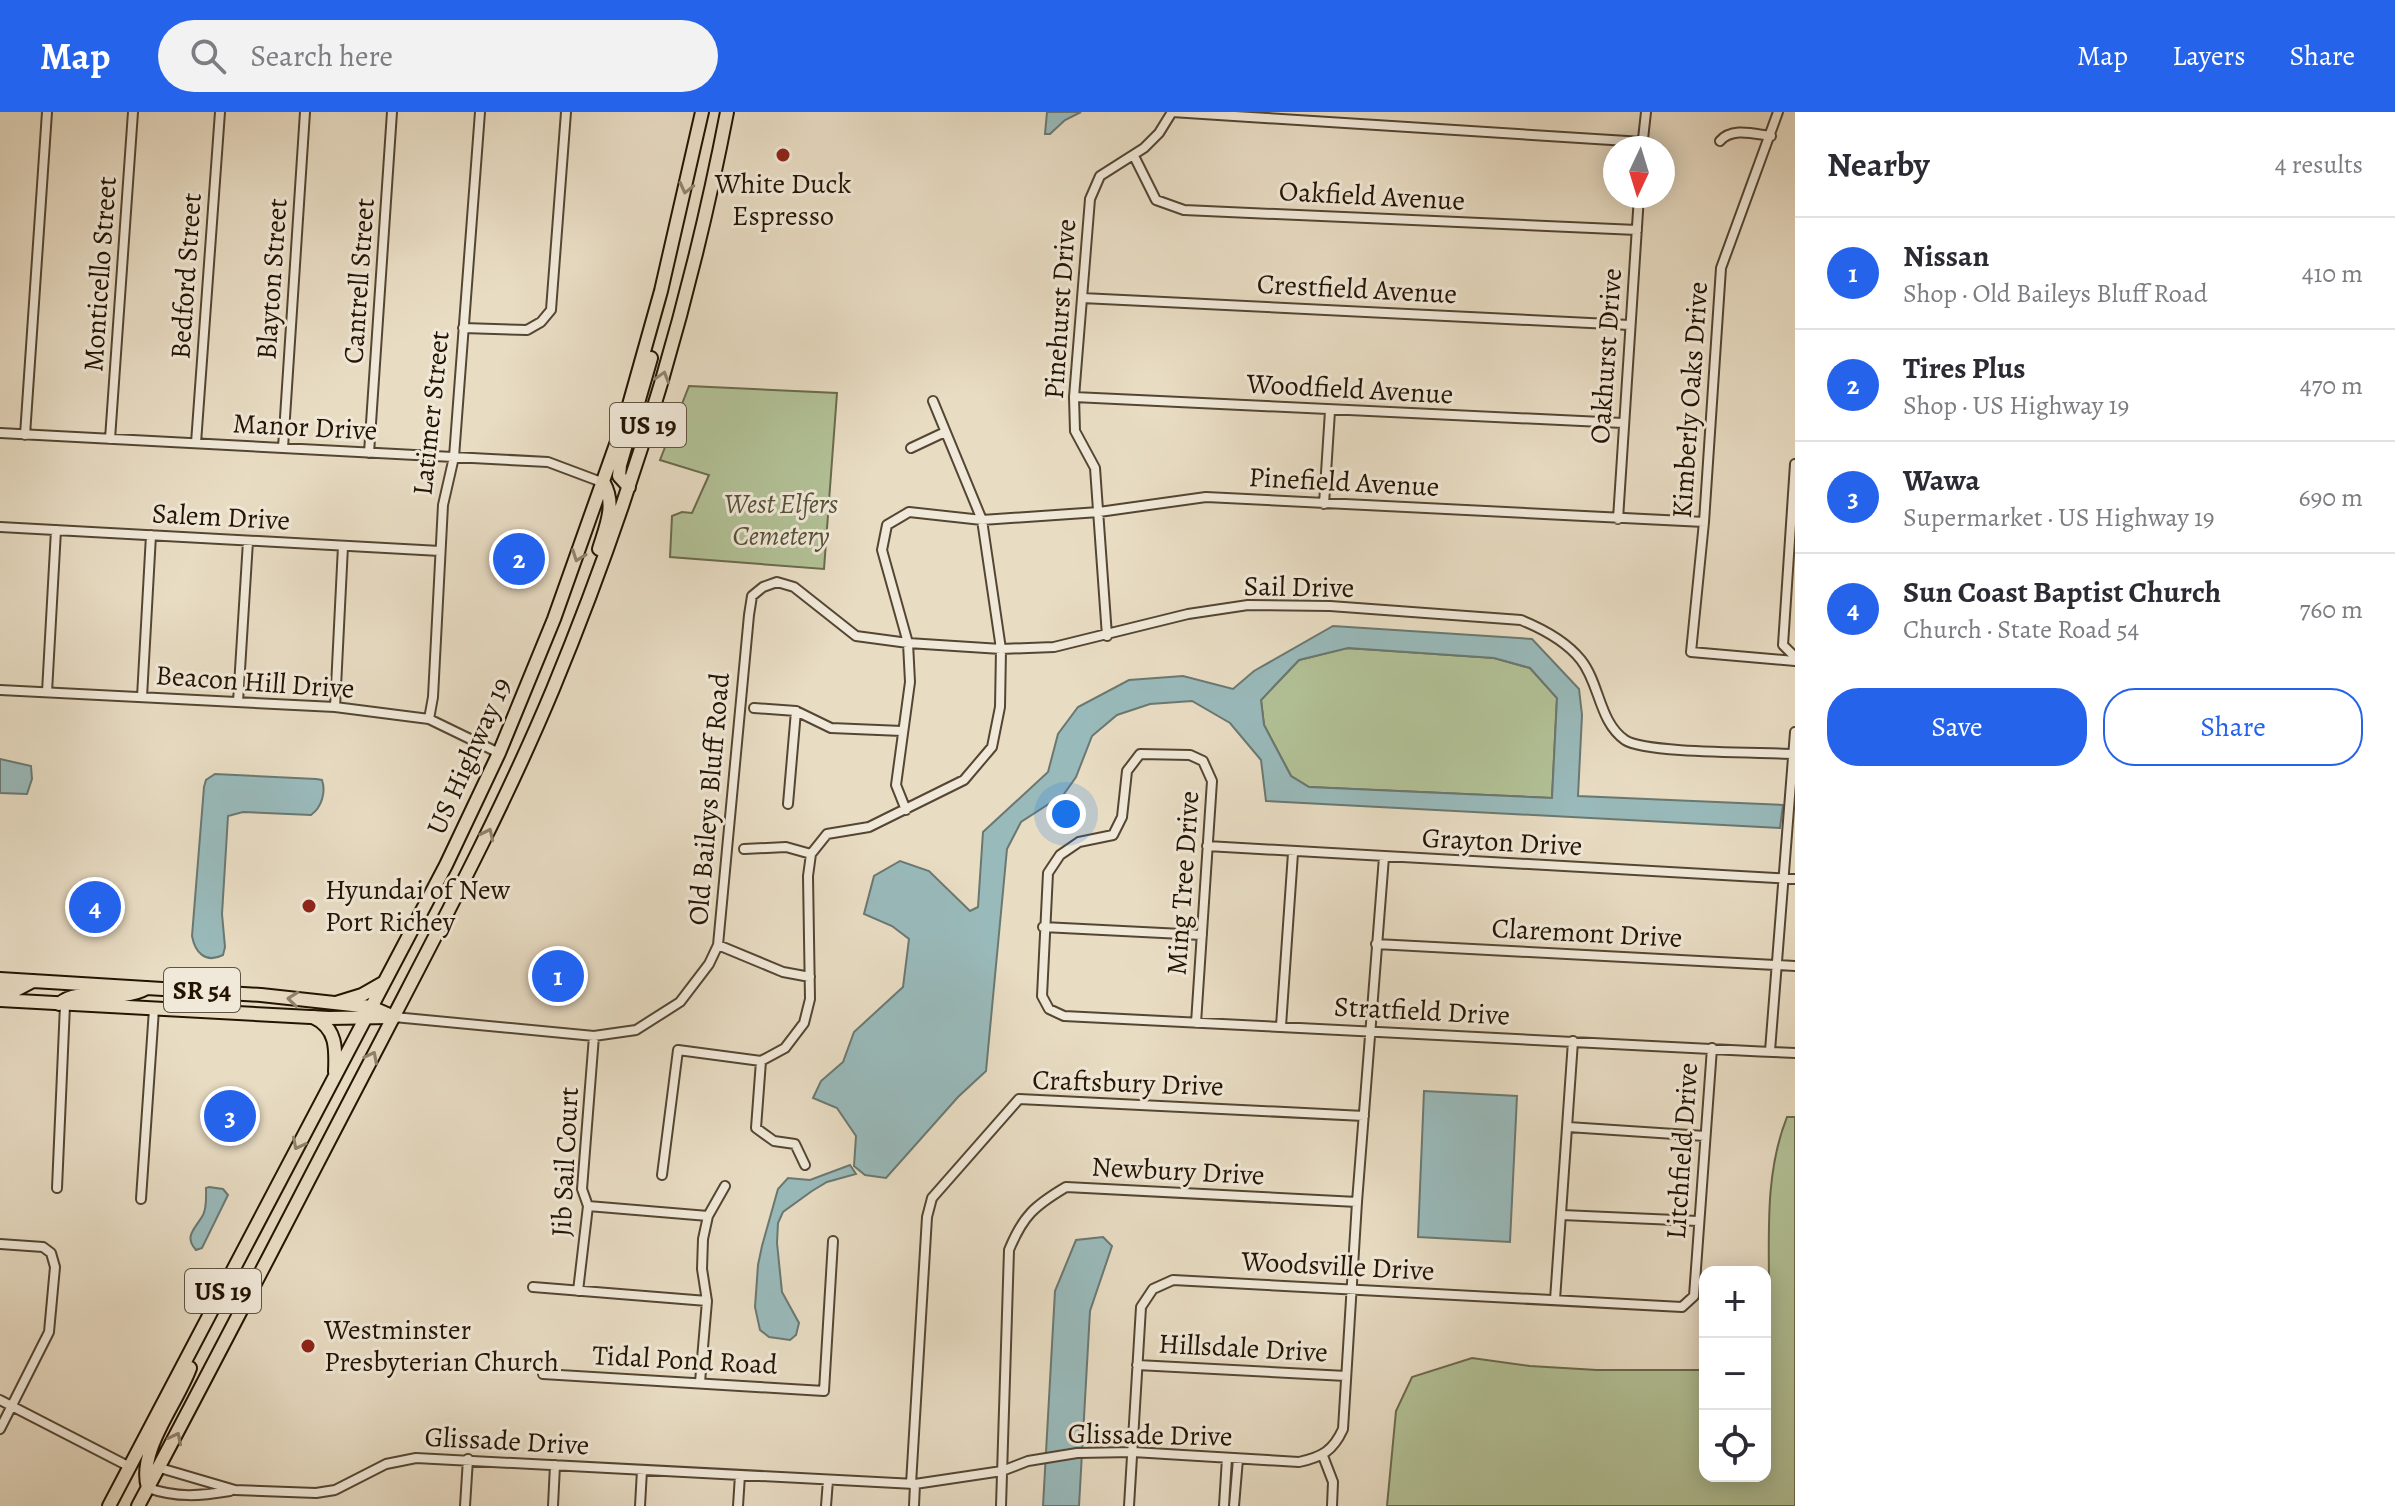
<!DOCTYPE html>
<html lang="en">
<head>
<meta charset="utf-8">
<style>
	body { margin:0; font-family:Alegreya,serif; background:#f2f2f3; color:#2b2b33 }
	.controls { position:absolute; right:24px; bottom:24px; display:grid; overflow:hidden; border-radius:16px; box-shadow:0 4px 20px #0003 }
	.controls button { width:72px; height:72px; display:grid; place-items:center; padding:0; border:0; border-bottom:2px solid #e1e1e2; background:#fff; color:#2b2b33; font:40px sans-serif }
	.compass { position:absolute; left:1603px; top:24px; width:72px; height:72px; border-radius:50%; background:#fff; box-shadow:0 4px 20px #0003; rotate:184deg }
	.you { position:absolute; left:1066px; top:702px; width:28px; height:28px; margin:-20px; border:6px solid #fff; border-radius:50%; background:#1a73e8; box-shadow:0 0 0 12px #1a73e833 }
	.badge { display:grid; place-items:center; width:52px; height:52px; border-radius:50%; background:#2563eb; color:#fff; font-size:26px; font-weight:700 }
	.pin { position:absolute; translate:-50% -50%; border:4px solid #fff; box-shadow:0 2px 8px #0006 }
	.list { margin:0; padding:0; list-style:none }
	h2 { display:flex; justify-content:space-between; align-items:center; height:104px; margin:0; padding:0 32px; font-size:34px }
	h2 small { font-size:26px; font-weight:400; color:#7c7c81 }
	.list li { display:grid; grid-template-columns:52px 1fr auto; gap:24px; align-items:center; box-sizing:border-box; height:112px; padding:0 32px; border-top:2px solid #e1e1e2 }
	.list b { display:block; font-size:30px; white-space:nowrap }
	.list p { margin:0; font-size:26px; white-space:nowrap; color:#7c7c81 }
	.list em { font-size:26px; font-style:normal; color:#7c7c81 }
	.actions { display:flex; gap:16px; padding:24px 32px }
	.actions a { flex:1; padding:18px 0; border:2px solid #2563eb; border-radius:32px; text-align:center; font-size:28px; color:#2563eb }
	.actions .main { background:#2563eb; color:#fff }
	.icon { flex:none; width:44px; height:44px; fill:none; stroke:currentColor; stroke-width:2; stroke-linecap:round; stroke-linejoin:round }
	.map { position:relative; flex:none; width:1795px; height:1394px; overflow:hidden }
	header { display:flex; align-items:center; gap:48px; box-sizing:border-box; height:112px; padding:0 40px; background:#2563eb; color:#fff }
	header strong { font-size:38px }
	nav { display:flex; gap:44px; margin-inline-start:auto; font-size:28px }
	.search { width:560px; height:72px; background:#f2f2f3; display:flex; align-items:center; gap:20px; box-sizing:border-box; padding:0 28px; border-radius:44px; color:#7c7c81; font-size:30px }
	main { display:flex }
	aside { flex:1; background:#fff }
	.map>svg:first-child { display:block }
	.green { fill:#b2c196; stroke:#6a6a4c; stroke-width:2 }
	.water { fill:#99babb; stroke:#6a7871; stroke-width:2; fill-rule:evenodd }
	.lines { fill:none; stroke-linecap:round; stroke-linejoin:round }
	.minor-casing { stroke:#544632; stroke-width:12 }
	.primary-casing { stroke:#231402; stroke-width:16 }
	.trunk-casing { stroke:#231402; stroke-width:16 }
	.minor { stroke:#f0e8d8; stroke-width:8 }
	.primary { stroke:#e8dcc3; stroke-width:12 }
	.trunk { stroke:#e8dcc3; stroke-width:12 }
	.oneway { stroke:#8f826c }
	.poi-dot { fill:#8f2418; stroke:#f0e8d8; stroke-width:3 }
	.labels { text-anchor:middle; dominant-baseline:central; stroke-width:6; stroke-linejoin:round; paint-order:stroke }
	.shield { fill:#f0e8d8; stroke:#605442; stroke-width:2 }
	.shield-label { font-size:26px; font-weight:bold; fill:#231402 }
	.poi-label { font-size:28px; fill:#231402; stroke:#f0e8d8; text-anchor:start }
	.street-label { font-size:28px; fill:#231402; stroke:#f0e8d8 }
	.park-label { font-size:28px; font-style:italic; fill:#555136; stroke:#f0e8d8 }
</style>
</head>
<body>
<header>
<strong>Map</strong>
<div class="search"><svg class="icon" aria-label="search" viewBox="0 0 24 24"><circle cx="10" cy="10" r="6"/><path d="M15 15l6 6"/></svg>Search here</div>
<nav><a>Map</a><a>Layers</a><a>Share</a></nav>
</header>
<main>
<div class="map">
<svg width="1795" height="1394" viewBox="0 0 1795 1394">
	<rect width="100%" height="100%" fill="#e8dcc3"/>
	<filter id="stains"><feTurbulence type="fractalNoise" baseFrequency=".0025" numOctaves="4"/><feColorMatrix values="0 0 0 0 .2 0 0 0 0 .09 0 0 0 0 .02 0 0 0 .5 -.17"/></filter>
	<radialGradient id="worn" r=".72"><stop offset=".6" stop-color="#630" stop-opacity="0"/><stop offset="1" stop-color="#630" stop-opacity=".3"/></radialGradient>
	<path class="green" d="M689,274L837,281L824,457L670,445L672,404L682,400L692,401L709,363L660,348Z
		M1347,536L1494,546L1530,556L1557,586L1552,686L1309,675L1291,664L1264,613L1261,588L1299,548Z
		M1787,1005H1795V1394H1387L1396,1299L1412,1265L1472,1246L1530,1254L1597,1258H1705V1364H1765V1190L1769,1179C1769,1121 1765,1060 1787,1005Z"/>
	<path class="water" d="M1047,0H1081L1065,8L1050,22H1045Z
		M1333,514L1532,527L1579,577L1582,603L1578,684L1783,693L1780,716L1266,689L1261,648L1230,611L1192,589L1150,592L1117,603L1092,624L1076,665L1064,682L1021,710L1007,737L986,959L958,985L886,1066L865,1063L854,1054L856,1024L837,996L813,986L821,969L843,950L854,920L903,875L909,827L892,814L864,802L874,764L900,749L929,759L970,799L978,795L983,720L1048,660L1058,622L1078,595L1129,568L1183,564L1233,577L1254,559ZM1348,536L1494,546L1530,556L1557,586L1552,686L1309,675L1291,664L1264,613L1261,588L1299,548Z
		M0,647L31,654L32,667L27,682L0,681Z
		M215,662L316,667L322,668C326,680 322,695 311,703L243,700L228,704L222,802L225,835L223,843C205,852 195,840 192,824L204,675L206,668Z
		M1424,979L1517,984L1510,1130L1418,1125Z
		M850,1053L856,1062L827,1070L812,1079L783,1100L778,1111L777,1131L782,1180L799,1211L796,1223L790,1228L769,1225L760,1218L755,1195L758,1153L762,1134L778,1077L788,1066L810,1068Z
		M209,1075L223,1077L228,1083L202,1136L196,1138C183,1124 196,1116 203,1103C207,1095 206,1085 206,1076Z
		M1103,1125L1112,1134L1090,1199L1079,1394H1043L1055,1179L1076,1128Z"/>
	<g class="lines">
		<g class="minor-casing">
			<path id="minor" d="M1778,0L1721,156L1704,410L1691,540L1795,549
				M1720,29C1732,15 1754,22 1771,24
				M1642,36L1646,0
				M1134,44L1156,88L1184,98L1637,118
				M1082,186L1630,213
				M463,216L527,218L541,210L551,198L566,0
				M1074,285L1623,311
				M0,321L548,350L604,371
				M25,323L47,0
				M110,327L133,0
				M196,331L220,0
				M283,336L305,0
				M911,336L945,320
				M369,341L392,0
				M1795,352L1783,533L1795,545
				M1324,392L1330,299
				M1618,407L1639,84
				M0,415L440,439
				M1107,524L1095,356L1075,319L1074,285L1090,87L1100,64L1144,36L1159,21L1172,0L1643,30
				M0,578L335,595L429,607L499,641
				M47,580L56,418
				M142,585L151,423
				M238,590L248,429
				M335,595L343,434
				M754,596L796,599L831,616L902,619
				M429,607L433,585L443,393L454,345L480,0
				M788,692L796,599
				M906,698L896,673L910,570L908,531L882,438L887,413L909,400L982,408L1099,400L1206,385L1704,410
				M1207,734L1795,767
				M744,737L786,735L811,742
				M1043,815L1202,823
				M1376,832L1795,854
				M718,833L783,860L810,865
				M394,905L594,924L636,918L680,890L709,852L718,833L749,503L752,484L763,475L777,470L794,475L856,524L908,531L1001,537L1054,535L1188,502L1248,493L1330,494L1521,508C1543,517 1566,529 1581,548C1600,572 1599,610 1625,628C1646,642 1763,640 1795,642
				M1196,911L1212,669L1203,649L1190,643L1140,642L1127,659L1122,705L1113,723L1079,730L1060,743L1048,761L1042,884L1049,897L1064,904C1307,918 1551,930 1795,941
				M1281,914L1293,741
				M1770,939L1795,620
				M761,949L756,1016L774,1029L795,1032L805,1053
				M1568,1015L1705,1024
				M662,1063L678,938L761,949L785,936L804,911L810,887L808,764L811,742L827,722L869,715L964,668L992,635L1000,595L1001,537L982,408L933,289
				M57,1076L65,893
				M141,1087L154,897
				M588,1094L708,1104
				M1562,1103L1698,1109
				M0,1132L43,1135L51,1141L55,1155L49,1220L0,1317
				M533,1175L707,1189
				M578,1179L588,1094L582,1077L594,924
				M1555,1188L1573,929
				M1137,1253L1346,1264
				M543,1262L824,1279L833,1129
				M700,1270L707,1189L702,1157L703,1127L708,1104L725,1074
				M0,1288L130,1355
				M1323,1344L1333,1370L1332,1394
				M160,1356L235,1378L316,1381L335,1378L386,1352L416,1346L915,1372L1002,1359L1028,1349L1077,1341L1133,1340L1299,1350C1322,1345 1333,1339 1343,1317L1357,1090L1384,745
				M911,1372L927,1105L932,1086L1019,987L1364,1004
				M148,1376C177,1386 200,1384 230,1379
				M465,1394L468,1347
				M553,1394L555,1353
				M640,1394L642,1358
				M738,1394L740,1363
				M826,1394L828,1368
				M914,1394L915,1372
				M1001,1394L1009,1138C1023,1104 1034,1094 1066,1075L1357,1090
				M1129,1394L1141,1195L1153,1177L1173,1168L1682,1195L1694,1184L1712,936
				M1224,1394L1227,1346
				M1234,1394L1238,1347"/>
		</g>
		<g class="primary-casing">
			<path id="primary" d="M0,867L261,883L371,895L394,905
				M0,878H16L33,869
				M0,888L329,906L391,905
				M59,892C81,873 116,893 147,876"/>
		</g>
		<g class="trunk-casing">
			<path id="trunk" d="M629,375L619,364L620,353L651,246
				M599,437C606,414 616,393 604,371
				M336,891L362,883L383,871
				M313,905C337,916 336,937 335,960
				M148,1376C137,1339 177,1292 190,1256
				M109,1394L446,753L499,641L554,507L625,307L661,179L702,0
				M138,1394C221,1239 301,1082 382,927C442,811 503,697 553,577C630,391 689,197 727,0"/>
		</g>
		<use href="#minor" class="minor"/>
		<use href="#primary" class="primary"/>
		<use href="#trunk" class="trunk"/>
	</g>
	<defs><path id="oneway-chevron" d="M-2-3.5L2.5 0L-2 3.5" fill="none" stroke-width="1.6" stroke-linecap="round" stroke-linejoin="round" transform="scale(2)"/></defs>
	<g class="oneway">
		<use href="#oneway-chevron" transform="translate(686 76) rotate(103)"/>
		<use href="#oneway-chevron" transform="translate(663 265) rotate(-73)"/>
		<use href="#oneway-chevron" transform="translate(578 444) rotate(110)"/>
		<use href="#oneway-chevron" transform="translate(488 722) rotate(-64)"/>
		<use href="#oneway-chevron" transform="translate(293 887) rotate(-174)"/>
		<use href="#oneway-chevron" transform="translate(372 945) rotate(-63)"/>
		<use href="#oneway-chevron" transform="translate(298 1032) rotate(117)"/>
		<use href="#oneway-chevron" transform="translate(176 1326) rotate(-63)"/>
	</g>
	<g class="poi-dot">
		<circle cx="783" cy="43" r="8"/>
		<circle cx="309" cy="794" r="8"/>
		<circle cx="308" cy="1234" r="8"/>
	</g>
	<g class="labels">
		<g class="shield">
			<rect x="610" y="291" width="76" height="44" rx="6"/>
			<rect x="164" y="856" width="76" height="44" rx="6"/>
			<rect x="185" y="1157" width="76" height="44" rx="6"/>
		</g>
		<g class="shield-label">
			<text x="648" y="313">US 19</text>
			<text x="202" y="878">SR 54</text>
			<text x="223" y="1179">US 19</text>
		</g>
		<g class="poi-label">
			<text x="783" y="72" text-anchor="middle">White Duck<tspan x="783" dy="32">Espresso</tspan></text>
			<text x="325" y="778">Hyundai of New<tspan x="325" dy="32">Port Richey</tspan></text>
			<text x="324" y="1218">Westminster<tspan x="324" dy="32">Presbyterian Church</tspan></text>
		</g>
		<g class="street-label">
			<text transform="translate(1372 84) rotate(3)">Oakfield Avenue</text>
			<text transform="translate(100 162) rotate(-86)">Monticello Street</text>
			<text transform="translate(186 164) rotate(-86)">Bedford Street</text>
			<text transform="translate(272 167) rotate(-86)">Blayton Street</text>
			<text transform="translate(359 169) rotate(-86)">Cantrell Street</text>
			<text transform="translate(1357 177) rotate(3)">Crestfield Avenue</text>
			<text transform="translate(1060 197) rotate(-86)">Pinehurst Drive</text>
			<text transform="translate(1606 244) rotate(-86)">Oakhurst Drive</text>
			<text transform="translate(1350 277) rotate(3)">Woodfield Avenue</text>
			<text transform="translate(1690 288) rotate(-86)">Kimberly Oaks Drive</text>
			<text transform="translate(431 301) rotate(-84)">Latimer Street</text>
			<text transform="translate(305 315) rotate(3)">Manor Drive</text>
			<text transform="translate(1344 370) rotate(3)">Pinefield Avenue</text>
			<text transform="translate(221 405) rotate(3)">Salem Drive</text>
			<text transform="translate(1299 475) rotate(1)">Sail Drive</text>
			<text transform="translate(255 570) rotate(4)">Beacon Hill Drive</text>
			<text transform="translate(469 644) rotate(-66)">US Highway 19</text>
			<text transform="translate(709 687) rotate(-85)">Old Baileys Bluff Road</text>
			<text transform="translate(1502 730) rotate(3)">Grayton Drive</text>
			<text transform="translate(1183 771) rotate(-86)">Ming Tree Drive</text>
			<text transform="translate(1587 821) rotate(3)">Claremont Drive</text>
			<text transform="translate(1422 899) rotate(3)">Stratfield Drive</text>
			<text transform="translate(1128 971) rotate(2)">Craftsbury Drive</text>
			<text transform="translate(1682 1039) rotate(-86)">Litchfield Drive</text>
			<text transform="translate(565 1050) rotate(-87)">Jib Sail Court</text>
			<text transform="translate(1178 1059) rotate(3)">Newbury Drive</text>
			<text transform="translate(1338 1154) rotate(3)">Woodsville Drive</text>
			<text transform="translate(1243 1236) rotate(3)">Hillsdale Drive</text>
			<text transform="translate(685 1248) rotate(3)">Tidal Pond Road</text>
			<text transform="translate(1150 1323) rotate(1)">Glissade Drive</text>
			<text transform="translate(507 1329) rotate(3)">Glissade Drive</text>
		</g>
		<g class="park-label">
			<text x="781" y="392">West Elfers<tspan x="781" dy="32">Cemetery</tspan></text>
		</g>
	</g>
	<rect width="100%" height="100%" filter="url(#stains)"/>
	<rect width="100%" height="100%" fill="url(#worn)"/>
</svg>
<div class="controls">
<button>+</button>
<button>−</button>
<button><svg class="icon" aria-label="locate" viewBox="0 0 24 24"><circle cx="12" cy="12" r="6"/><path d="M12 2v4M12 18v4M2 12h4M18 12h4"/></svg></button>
</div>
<svg class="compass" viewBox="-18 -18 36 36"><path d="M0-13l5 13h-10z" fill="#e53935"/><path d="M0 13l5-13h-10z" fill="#7c7c81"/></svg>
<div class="you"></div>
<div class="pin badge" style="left:558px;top:864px">1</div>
<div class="pin badge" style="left:519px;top:447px">2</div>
<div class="pin badge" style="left:230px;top:1004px">3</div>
<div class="pin badge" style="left:95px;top:795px">4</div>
</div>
<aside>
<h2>Nearby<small>4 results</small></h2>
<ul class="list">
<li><span class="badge">1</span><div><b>Nissan</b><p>Shop · Old Baileys Bluff Road</p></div><em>410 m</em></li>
<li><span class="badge">2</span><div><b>Tires Plus</b><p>Shop · US Highway 19</p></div><em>470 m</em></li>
<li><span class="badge">3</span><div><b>Wawa</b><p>Supermarket · US Highway 19</p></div><em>690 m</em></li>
<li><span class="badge">4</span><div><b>Sun Coast Baptist Church</b><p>Church · State Road 54</p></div><em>760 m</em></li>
</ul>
<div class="actions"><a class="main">Save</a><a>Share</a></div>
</aside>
</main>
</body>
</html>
